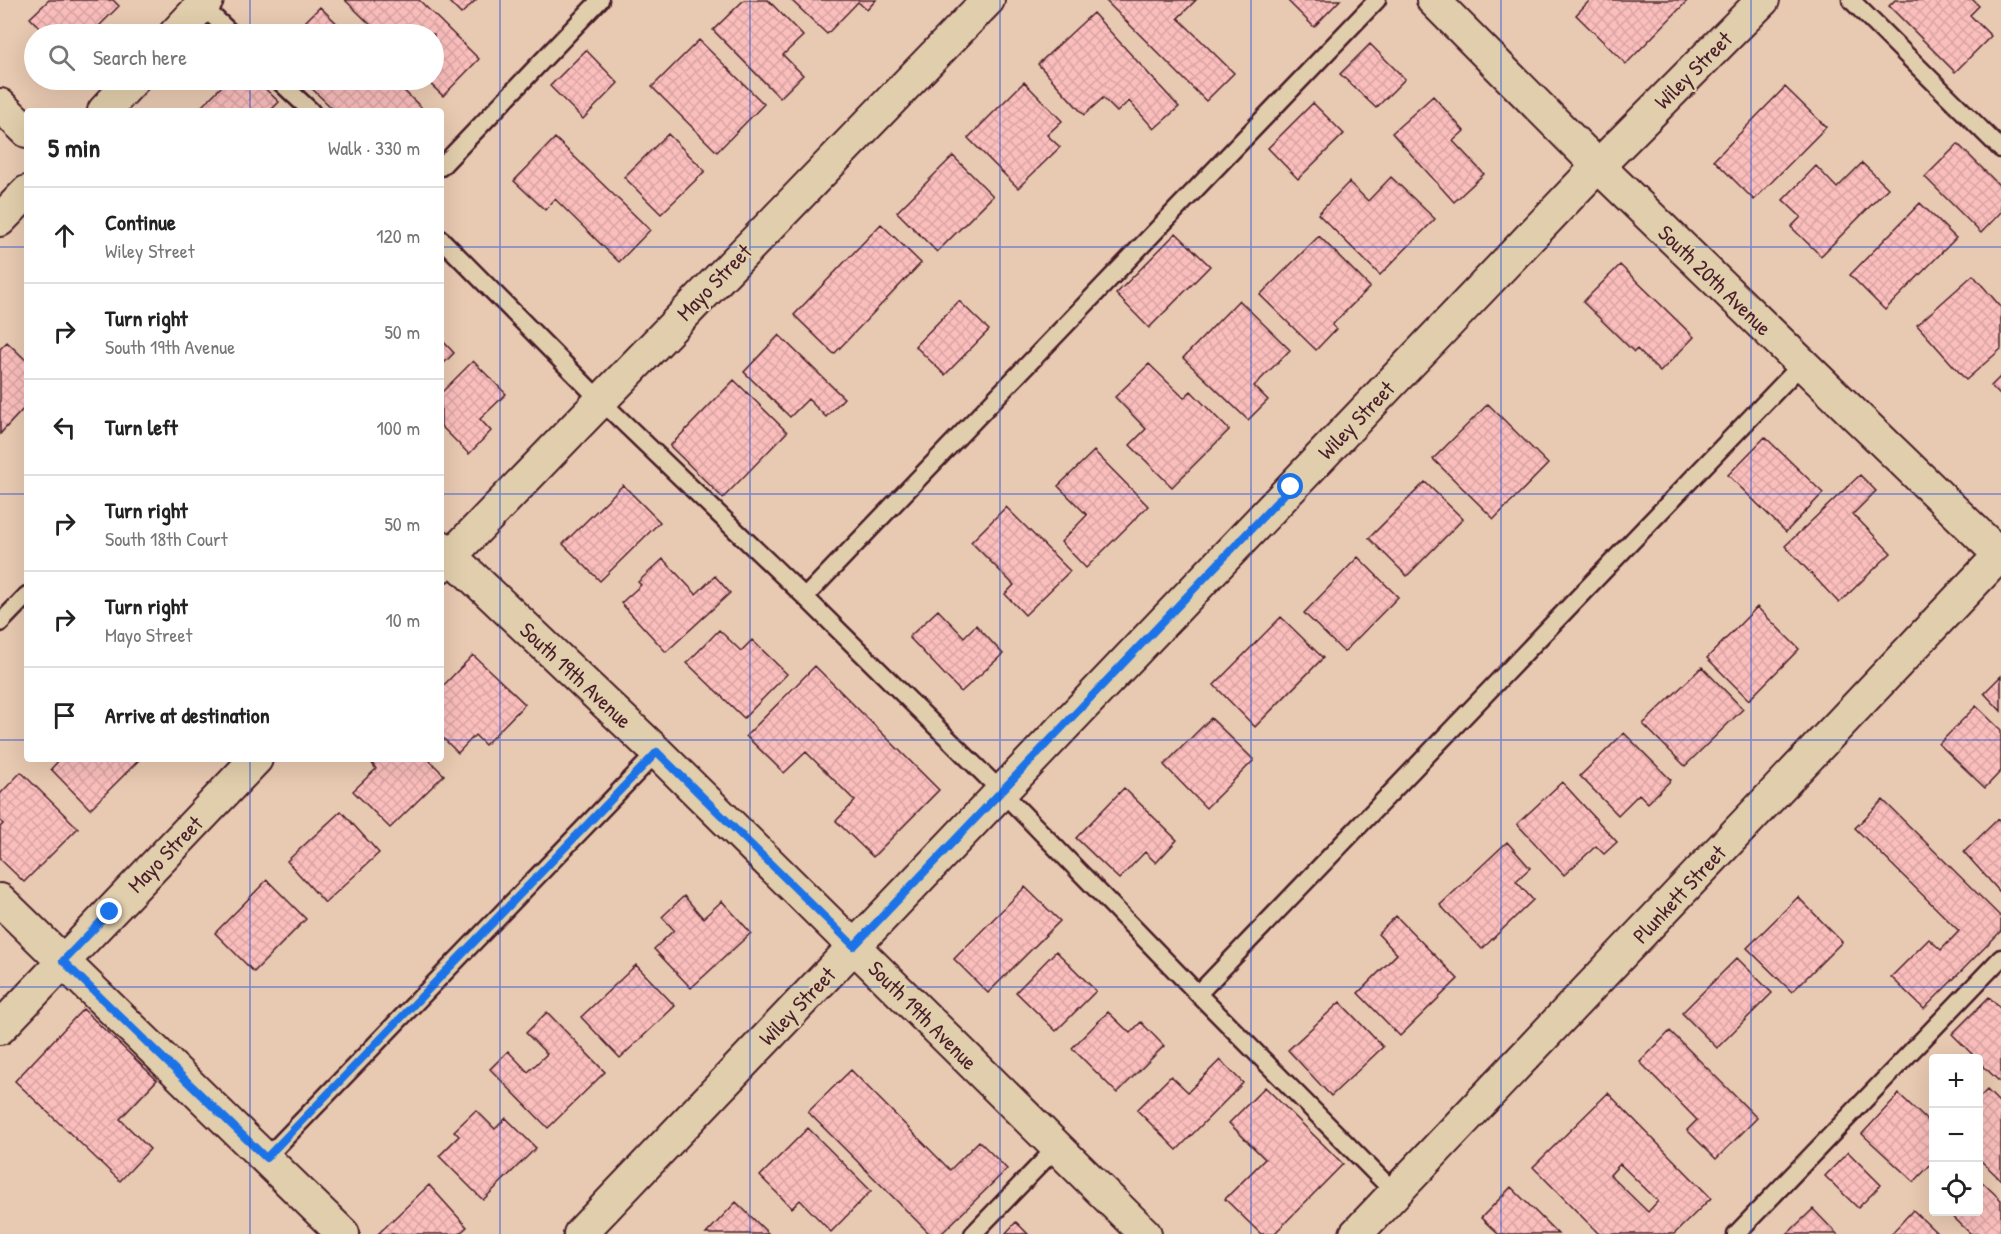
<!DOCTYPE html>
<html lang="en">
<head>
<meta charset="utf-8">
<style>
	body { margin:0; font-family:"Patrick Hand",sans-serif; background:#f6f6f6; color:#222 }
	.controls { position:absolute; right:18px; bottom:18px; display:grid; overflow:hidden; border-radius:6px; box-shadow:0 6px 24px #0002 }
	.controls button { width:54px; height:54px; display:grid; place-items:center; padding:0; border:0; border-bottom:2px solid #e0e0e0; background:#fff; color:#222; font:30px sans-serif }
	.stop { position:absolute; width:18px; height:18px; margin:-14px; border:4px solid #1a73e8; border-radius:50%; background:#fff }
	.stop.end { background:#1a73e8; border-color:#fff; box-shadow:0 2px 6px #0008 }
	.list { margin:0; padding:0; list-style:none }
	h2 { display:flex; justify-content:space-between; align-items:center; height:78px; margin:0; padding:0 24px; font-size:26px }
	h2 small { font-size:20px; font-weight:400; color:#767676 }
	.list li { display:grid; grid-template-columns:39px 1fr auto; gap:18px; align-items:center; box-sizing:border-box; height:96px; padding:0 24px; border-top:2px solid #e0e0e0 }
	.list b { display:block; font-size:22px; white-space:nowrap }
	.list p { margin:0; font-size:20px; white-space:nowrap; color:#767676 }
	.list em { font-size:20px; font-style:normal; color:#767676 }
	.icon { flex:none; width:33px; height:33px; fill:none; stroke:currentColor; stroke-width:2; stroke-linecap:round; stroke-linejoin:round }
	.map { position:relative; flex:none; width:2001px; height:1234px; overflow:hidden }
	.search { position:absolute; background:#fff; box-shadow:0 6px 24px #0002; left:24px; top:24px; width:420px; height:66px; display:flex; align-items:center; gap:15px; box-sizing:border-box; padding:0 21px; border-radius:33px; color:#767676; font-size:22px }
	.panel { position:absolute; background:#fff; box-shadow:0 6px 24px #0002; left:24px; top:108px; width:420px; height:654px; border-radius:6px }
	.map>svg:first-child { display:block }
	.building { fill:url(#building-cross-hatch); stroke:#4a1f2b; stroke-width:1.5; fill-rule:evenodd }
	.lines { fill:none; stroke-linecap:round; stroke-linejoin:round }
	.service-casing { stroke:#4a1f2b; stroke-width:21 }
	.minor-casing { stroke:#4a1f2b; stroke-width:36 }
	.service { stroke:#e1ceac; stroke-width:16 }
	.minor { stroke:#e1ceac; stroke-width:32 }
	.route { stroke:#1a73e8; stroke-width:8 }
	.grid { fill:none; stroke:#1d4ed8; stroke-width:1.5; stroke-opacity:0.55 }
	.labels { text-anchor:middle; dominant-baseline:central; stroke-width:4.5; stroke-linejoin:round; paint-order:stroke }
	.street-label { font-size:22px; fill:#4a1f2b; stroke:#e1ceac }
</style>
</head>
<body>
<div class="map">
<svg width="2001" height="1234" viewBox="0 0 2001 1234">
	<defs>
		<pattern id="building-cross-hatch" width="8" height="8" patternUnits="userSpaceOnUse" patternTransform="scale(1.5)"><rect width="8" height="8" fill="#fabebc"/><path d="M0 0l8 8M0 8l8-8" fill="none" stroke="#d8a3a2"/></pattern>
	</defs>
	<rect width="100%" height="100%" fill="#e8c9b1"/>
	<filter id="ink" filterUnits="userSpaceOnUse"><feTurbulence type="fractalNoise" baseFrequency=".0167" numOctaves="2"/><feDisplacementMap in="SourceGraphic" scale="12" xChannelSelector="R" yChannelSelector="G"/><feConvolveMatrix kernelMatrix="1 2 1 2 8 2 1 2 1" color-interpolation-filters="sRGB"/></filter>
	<g filter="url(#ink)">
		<path class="building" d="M49,0H113L119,6L91,34H46L30,18Z
			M345,0H419L479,59L443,96L426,80H434V34H380Z
			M447,0H476L461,14Z
			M744,0H768L803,36L783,55L803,75L780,98L713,30Z
			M791,0H876L867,10L858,2L827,34Z
			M1105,0H1196L1178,18L1234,73L1206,101Z
			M1287,0H1340L1314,27Z
			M1590,0H1688L1626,64L1576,15Z
			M1895,0H1973L1979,6L1970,15L1991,36L1955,72L1889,6Z
			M320,7L348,34H293Z
			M1093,13L1179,107L1154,129L1129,101L1117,112L1103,98L1084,115L1038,64Z
			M699,40L764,104L717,152L652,87Z
			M1370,44L1405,79L1376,108L1340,74Z
			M586,50L618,83L583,119L550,86Z
			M228,80H256L279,102L270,111H197Z
			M303,80H393L425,111H335Z
			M1024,82L1062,121L1047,135L1060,147L1018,188L968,138Z
			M1785,87L1826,127L1754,200L1714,160Z
			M1433,96L1464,131L1453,141L1484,174L1454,202L1392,133Z
			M1313,103L1344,134L1298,179L1268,148Z
			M668,134L705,171L661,214L624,177Z
			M555,138L650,230L619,262L555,199L545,210L514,181Z
			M1958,144L2001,187V212L1981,233L1925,177Z
			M953,156L993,196L937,252L897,212Z
			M1862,163L1888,188L1821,256L1791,227L1801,217L1783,200L1816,166L1837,188Z
			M1391,177L1435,219L1380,275L1318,214L1349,182L1368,201Z
			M1920,203L1956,238L1885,310L1850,275Z
			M881,224L921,263L834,354L794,315Z
			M1176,233L1210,266L1149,328L1116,294Z
			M1319,236L1370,287L1332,325L1336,329L1316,350L1260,295Z
			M1620,265L1694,337L1660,372L1637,349L1634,352L1583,302Z
			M1973,275L2001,307V349L1966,380L1917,325Z
			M1239,300L1290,350L1254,386L1268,400L1248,420L1183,358Z
			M959,301L989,330L945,375L915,346Z
			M779,335L844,398L826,417L808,399L790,417L744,372Z
			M441,339L454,353L441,366Z
			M7,342L27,361V405L0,434V349Z
			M473,361L506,394L480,419L491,431L469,454L441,426V393Z
			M1149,364L1184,398L1191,391L1229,430L1172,487L1130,445L1146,429L1115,397Z
			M2001,376V396L1991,386Z
			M734,380L787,432L723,498L670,446Z
			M1488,404L1548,464L1494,519L1433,459Z
			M1765,437L1823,493L1786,532L1728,475Z
			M1094,451L1148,506L1086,568L1061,542L1087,515L1058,486Z
			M1860,475L1876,491L1853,514L1891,553L1839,603L1785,546Z
			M1425,482L1463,519L1407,576L1369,538Z
			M623,485L660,522L600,581L563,544Z
			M1006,507L1070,571L1025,615L1005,594L1014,585L971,542Z
			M1358,557L1398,597L1344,652L1304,613Z
			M663,559L696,594L715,576L730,593L666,652L621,603L641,585L638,582Z
			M1757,607L1799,649L1749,700L1707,658Z
			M938,610L964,637L976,625L1003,654L961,692L909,637Z
			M1281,617L1323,658L1255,727L1214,685Z
			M719,630L741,651L752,640L787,674L744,718L687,663Z
			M473,655L525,704L485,745L475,735L458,753L441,736V688Z
			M815,666L939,790L873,857L836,821L855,801L806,752L784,773L746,736Z
			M1702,667L1743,709L1685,766L1643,724Z
			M2001,676V711L1984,693Z
			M1976,706L2001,730V771L1985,788L1939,744Z
			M1211,718L1254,760L1206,808L1164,765Z
			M1624,733L1671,780L1648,803L1639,794L1618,815L1580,776Z
			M60,759H140L90,809L51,769Z
			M369,759H428L444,775L390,828L353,791L376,769Z
			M21,772L78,828L24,882L0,859V827L3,824L0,820V794Z
			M1562,782L1617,842L1604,854L1596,846L1564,875L1517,824Z
			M1124,788L1177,840L1156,863L1145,852L1119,879L1076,838Z
			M1883,800L2001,917V931L1924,1009L1891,977L1929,939L1941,950L1959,931L1855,828Z
			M341,811L379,853L325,903L287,861Z
			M1998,819L2001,822L2000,892L1964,852Z
			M1507,842L1530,868L1516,881L1533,900L1482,949L1440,905Z
			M267,880L306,919L254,972L215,933Z
			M1025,887L1060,921L988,993L954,959Z
			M684,896L703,918L722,901L751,933L691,988L654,949L674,930L662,917Z
			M1798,897L1842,942L1792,992L1747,948Z
			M1396,916L1458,979L1400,1036L1358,993L1397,954L1378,934Z
			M1056,951L1096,991L1056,1031L1016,992Z
			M1737,958L1772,993L1717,1048L1682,1013Z
			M636,965L675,1006L620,1058L581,1017Z
			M1989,997L2001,1009V1083L1978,1061V1058H1976L1952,1034Z
			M1340,1002L1383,1047L1331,1096L1288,1050Z
			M83,1009L157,1080L120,1119L150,1149L120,1181L15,1081Z
			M547,1012L605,1072L548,1128L490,1069L508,1051L528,1072L547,1054L526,1033Z
			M1108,1012L1130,1033L1141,1022L1164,1046L1117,1093L1072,1048Z
			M1670,1031L1757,1118L1716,1159L1687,1130L1697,1120L1640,1062Z
			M1220,1060L1243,1083L1177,1150L1137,1110L1171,1076L1188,1092Z
			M851,1070L950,1170L979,1141L1007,1169L941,1234H930L808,1112Z
			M1265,1087L1343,1164L1274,1234H1261L1225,1199L1265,1159L1229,1123Z
			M1987,1090L2001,1104V1180L1978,1158V1099Z
			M1608,1093L1711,1198L1674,1234H1599L1533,1167ZM1620,1164L1658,1201L1648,1212L1610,1175Z
			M1899,1094L1934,1127V1161L1914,1182L1862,1134Z
			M476,1110L495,1129L506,1118L536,1148L483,1200L439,1156L459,1136L454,1131Z
			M808,1128L871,1191L831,1232L800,1200L792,1208L760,1176Z
			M1848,1152L1881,1185L1858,1208L1825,1176Z
			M1978,1178L2001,1200V1234H1971L1948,1212H1978Z
			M429,1185L467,1227L459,1234H378Z
			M1511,1187L1558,1234H1498L1481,1218Z
			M736,1202L769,1234H706Z
			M1813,1209L1837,1234H1787Z
			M1913,1210L1938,1234H1891Z
			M1016,1222L1028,1234H1005Z"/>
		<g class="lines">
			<g class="service-casing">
				<path id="service" d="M1851,0L2001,149
					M198,2L232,34
					M278,80L311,111
					M441,167L600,0
					M441,239L600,400L805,597L1001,791L1198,994L1396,1194
					M805,597L1377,0
					M0,623L27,595
					M1198,994L1802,364
					M266,1158L657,752
					M973,1234L1056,1148
					M1736,1234L2001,958"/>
			</g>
			<g class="minor-casing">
				<path id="minor" d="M1433,0L1598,166L2001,556
					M175,34L207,0
					M0,105L27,131
					M104,111L133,80
					M0,220L27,192
					M441,547L657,752L1145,1234
					M441,566L988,0
					M0,900L343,1234
					M0,1028L256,759
					M580,1234L1598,166L1763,0
					M1356,1234L2001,554"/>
			</g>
			<use href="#service" class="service"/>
			<use href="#minor" class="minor"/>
		</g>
	</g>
	<g class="lines" filter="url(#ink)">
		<path class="route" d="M110,912L63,961L266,1158L657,752L854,946L1291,487"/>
	</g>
	<path class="grid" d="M250,0V34M500,0V1234M750,0V1234M1000,0V1234M1251,0V1234M1501,0V1234M1751,0V1234M250,80V111M0,247H27M441,247H2001M0,494H27M441,494H2001M0,740H27M441,740H2001M250,759V1234M0,987H2001"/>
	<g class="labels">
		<g class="street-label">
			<text transform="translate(1693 70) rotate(-45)">Wiley Street</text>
			<text transform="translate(1715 280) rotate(44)">South 20th Avenue</text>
			<text transform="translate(714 282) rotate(-46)">Mayo Street</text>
			<text transform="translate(1356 420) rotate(-46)">Wiley Street</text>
			<text transform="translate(576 675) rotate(43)">South 19th Avenue</text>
			<text transform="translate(165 854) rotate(-46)">Mayo Street</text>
			<text transform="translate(1679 894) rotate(-47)">Plunkett Street</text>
			<text transform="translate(797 1006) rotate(-46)">Wiley Street</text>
			<text transform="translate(923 1015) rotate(45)">South 19th Avenue</text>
		</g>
	</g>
</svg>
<div class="controls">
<button>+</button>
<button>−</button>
<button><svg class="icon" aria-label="locate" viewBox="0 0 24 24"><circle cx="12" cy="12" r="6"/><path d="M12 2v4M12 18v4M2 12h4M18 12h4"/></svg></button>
</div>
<div class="stop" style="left:1291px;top:487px"></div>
<div class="stop end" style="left:110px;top:912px"></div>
<div class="search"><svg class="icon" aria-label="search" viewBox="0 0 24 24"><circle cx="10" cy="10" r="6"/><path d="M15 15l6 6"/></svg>Search here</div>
<section class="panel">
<h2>5 min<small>Walk · 330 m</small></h2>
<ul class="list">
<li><svg class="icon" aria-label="ahead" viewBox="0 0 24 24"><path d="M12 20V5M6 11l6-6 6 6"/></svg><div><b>Continue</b><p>Wiley Street</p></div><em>120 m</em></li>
<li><svg class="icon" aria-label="right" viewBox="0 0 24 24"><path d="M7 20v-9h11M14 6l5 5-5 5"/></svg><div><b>Turn right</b><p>South 19th Avenue</p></div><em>50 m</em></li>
<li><svg class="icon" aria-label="left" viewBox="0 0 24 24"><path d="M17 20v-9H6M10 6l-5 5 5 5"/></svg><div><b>Turn left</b></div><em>100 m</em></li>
<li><svg class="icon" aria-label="right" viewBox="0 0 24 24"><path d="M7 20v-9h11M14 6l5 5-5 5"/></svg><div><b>Turn right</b><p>South 18th Court</p></div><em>50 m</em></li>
<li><svg class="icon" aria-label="right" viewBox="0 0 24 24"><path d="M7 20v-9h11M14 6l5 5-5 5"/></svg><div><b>Turn right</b><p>Mayo Street</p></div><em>10 m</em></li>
<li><svg class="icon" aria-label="arrive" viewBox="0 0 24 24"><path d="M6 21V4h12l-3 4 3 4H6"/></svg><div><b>Arrive at destination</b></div></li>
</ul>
</section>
</div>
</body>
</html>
